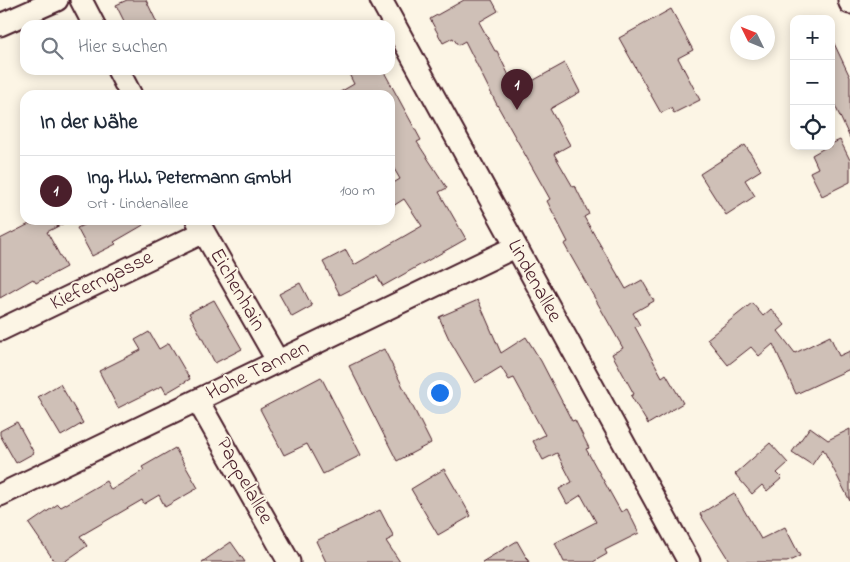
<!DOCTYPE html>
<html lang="de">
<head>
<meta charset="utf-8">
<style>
	body { margin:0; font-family:"Indie Flower",sans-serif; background:#f2f2f3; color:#1f2937 }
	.controls { position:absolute; right:15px; top:15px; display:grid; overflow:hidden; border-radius:10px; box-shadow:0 2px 12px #0003 }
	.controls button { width:45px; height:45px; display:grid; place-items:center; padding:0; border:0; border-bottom:1px solid #e0e1e3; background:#fff; color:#1f2937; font:25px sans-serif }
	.compass { position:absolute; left:730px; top:15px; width:45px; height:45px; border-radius:50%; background:#fff; box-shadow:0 2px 12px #0003; rotate:313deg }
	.you { position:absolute; left:439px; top:392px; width:18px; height:18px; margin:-12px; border:4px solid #fff; border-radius:50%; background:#1a73e8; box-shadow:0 0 0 8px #1a73e833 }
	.badge { display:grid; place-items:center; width:32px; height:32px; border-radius:50%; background:#4a1f2b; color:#fff; font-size:16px; font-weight:700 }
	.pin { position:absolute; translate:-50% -41px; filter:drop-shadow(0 1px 2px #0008) }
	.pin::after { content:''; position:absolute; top:26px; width:18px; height:15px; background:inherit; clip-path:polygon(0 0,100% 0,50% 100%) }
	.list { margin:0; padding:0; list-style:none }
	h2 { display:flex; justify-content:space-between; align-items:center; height:65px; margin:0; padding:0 20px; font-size:21px }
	h2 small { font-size:16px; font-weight:400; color:#747a83 }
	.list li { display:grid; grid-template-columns:32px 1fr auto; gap:15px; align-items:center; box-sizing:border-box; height:70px; padding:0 20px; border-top:1px solid #e0e1e3 }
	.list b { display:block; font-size:19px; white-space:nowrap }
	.list p { margin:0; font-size:16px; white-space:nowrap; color:#747a83 }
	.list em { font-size:16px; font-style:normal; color:#747a83 }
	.icon { flex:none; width:28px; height:28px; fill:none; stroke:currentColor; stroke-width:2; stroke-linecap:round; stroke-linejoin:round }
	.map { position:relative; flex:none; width:850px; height:562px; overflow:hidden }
	.search { position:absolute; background:#fff; box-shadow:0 2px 12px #0003; left:20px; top:20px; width:375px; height:55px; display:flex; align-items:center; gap:12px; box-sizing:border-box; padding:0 18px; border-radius:15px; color:#747a83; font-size:19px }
	.panel { position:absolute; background:#fff; box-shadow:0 2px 12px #0003; left:20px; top:90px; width:375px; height:135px; border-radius:15px }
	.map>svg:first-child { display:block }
	.building { fill:#cfc0b7; stroke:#4a1f2b }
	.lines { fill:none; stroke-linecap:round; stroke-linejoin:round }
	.minor-casing { stroke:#4a1f2b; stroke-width:25 }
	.minor { stroke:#fcf5e5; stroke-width:21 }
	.labels { text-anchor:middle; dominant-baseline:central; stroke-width:4; stroke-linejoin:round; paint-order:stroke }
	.street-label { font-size:21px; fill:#4a1f2b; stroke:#fcf5e5 }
</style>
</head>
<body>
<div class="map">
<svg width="850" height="562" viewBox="0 0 850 562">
	<rect width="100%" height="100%" fill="#fcf5e5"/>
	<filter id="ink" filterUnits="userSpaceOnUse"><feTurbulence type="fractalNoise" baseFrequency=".02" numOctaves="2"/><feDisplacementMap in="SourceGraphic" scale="10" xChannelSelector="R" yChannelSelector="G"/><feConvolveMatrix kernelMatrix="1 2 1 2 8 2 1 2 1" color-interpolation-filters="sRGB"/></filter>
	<g filter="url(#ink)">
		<path class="building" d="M127,0H146L158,25H126L116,5Z
			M464,0H492L498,11L479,22L495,51H497L516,90L565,63L580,92L550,109L570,145L554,154L573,187L575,186L589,214L584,217L626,289L642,280L654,301L633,313L640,325L635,327L662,377L666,374L683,403L648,424L631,396L634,394L612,354L623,348L564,244L568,242L547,201L550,199L496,103L465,41L458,45L453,38L443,43L430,19Z
			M671,9L693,50L678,58L700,100L674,113L671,108L661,113L619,38Z
			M831,37L850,77V138L831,97Z
			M347,70H383L421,140L417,142L447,188L439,192L466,239L383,286L377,276L340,295L323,262L346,250L354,265L422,226L404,199L390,208V185L400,179L390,162V95H335L354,84Z
			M840,140L850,160V182L822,196L810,172L818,168L812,155L828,146H831V144Z
			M745,145L761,170L745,180L755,196L726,215L700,174Z
			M37,220H70L47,232L66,267L36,283L33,279L0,298V239Z
			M94,220H152L114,242L116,244L92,256L77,228Z
			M300,283L312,306L292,317L279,294Z
			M214,300L242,349L215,363L189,313Z
			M478,300L501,353L526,337L541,361L572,421L575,420L589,448L586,449L621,512L627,509L639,533L605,550L607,554L593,562H564L555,543L596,522L581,495L567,504L559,489L572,482L557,453L543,460L533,441L545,435L514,378L509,380L501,367L475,383L449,339L439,317Z
			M752,303L763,316L771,309L785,325L778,331L795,353L830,336L839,356L850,351V369L796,394L773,344L759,356L751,347L728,365L707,339Z
			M149,332L159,349L169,343L190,379L166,393L162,386L118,408L99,371L141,350L135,340Z
			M384,349L431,443L397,461L349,366Z
			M321,377L361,455L323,474L307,444L284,455L260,409Z
			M60,384L83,423L61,436L38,397Z
			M17,422L34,453L16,463L0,435V431Z
			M810,427L828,440L850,429V501L823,449L812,465L792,452Z
			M770,443L788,463L777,473L782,478L767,491L762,485L752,494L735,474Z
			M175,448L198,488L165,507L159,495L144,504L142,500L80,536L87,546L64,562H55L29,524L58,504L61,507L106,481L111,490L144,470L142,467Z
			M444,469L471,516L438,535L411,489Z
			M734,493L761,539L785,527L800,556L787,562H730L700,514Z
			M380,510L394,537L386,541L400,562H326L316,541Z
			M517,541L529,562H482Z
			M231,542L245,562H202Z"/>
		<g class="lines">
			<g class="minor-casing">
				<path id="minor" d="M81,0L94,25
					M381,0L689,562
					M849,0L850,3
					M0,25L57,0
					M118,70L131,95
					M197,220L277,360
					M0,330L204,232
					M198,401L289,562
					M0,495L515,247"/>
			</g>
			<use href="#minor" class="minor"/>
		</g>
	</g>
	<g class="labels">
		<g class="street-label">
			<text transform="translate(102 281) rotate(-26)">Kieferngasse</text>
			<text transform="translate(534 281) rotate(61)">Lindenallee</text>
			<text transform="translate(237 290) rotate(60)">Eichenhain</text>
			<text transform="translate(258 371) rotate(-26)">Hohe Tannen</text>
			<text transform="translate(244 481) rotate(61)">Pappelallee</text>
		</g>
	</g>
</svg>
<div class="controls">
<button>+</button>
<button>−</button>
<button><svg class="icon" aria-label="locate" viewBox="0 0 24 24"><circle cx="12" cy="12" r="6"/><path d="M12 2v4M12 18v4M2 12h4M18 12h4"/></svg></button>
</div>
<svg class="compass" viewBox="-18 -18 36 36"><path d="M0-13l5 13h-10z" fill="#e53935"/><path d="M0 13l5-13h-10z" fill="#747a83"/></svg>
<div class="you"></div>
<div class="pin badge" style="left:517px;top:110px">1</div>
<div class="search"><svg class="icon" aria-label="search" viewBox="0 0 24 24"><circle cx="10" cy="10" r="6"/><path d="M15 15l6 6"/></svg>Hier suchen</div>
<section class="panel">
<h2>In der Nähe<small></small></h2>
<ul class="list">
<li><span class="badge">1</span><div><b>Ing. H.W. Petermann GmbH</b><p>Ort · Lindenallee</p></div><em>100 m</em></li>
</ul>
</section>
</div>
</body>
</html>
